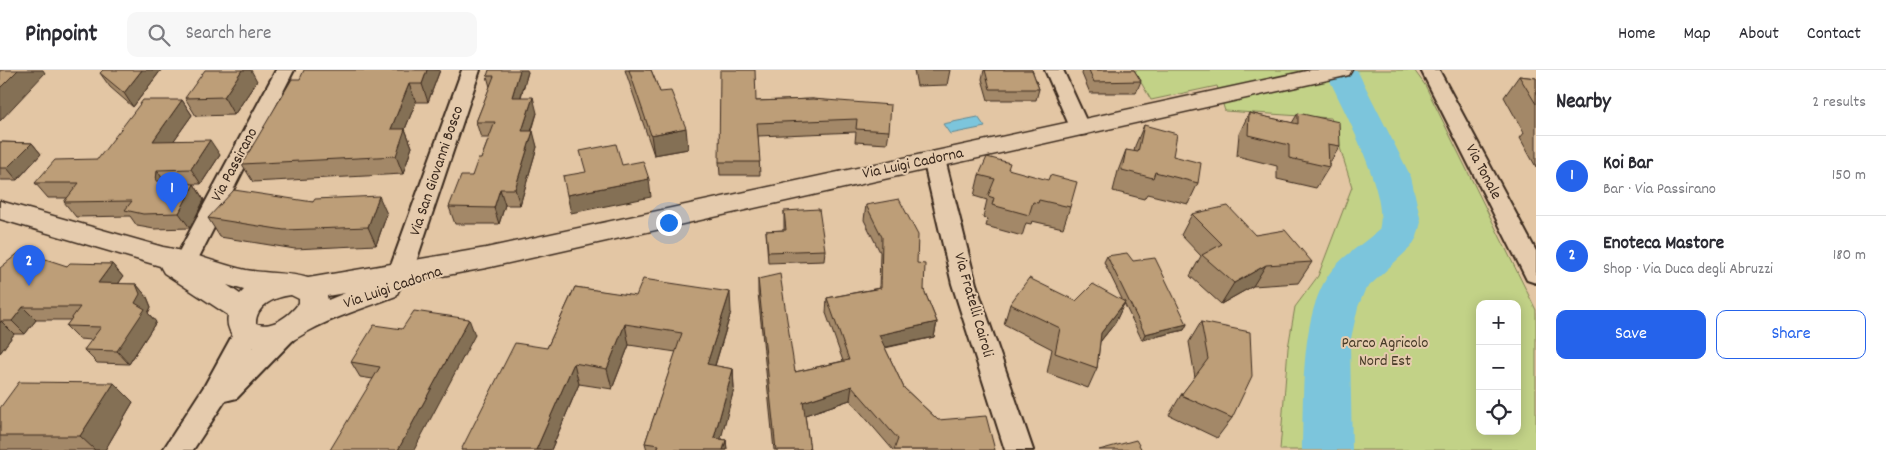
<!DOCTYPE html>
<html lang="en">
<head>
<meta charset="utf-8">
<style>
	body { margin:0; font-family:Dekko,sans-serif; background:#f7f7f7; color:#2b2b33 }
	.controls { position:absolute; right:15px; bottom:15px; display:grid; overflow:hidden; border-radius:10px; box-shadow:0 2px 12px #0003 }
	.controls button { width:45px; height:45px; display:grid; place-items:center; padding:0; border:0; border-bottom:1px solid #e1e1e2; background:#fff; color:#2b2b33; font:25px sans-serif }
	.you { position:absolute; left:668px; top:152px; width:18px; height:18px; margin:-12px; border:4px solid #fff; border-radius:50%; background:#1a73e8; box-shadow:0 0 0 8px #1a73e833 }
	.badge { display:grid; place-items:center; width:32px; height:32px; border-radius:50%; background:#2563eb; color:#fff; font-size:16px; font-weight:700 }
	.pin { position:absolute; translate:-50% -41px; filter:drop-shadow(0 1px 2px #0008) }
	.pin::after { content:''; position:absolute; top:26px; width:18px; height:15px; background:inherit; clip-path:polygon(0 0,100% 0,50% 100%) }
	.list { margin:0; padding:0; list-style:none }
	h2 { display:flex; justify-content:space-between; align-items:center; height:65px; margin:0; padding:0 20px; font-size:21px }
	h2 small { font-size:16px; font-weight:400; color:#7c7c81 }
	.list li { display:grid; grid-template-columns:32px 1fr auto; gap:15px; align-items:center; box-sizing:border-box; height:80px; padding:0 20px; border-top:1px solid #e1e1e2 }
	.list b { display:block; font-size:19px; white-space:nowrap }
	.list p { margin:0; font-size:16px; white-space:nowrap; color:#7c7c81 }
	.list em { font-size:16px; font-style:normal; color:#7c7c81 }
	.actions { display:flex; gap:10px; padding:15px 20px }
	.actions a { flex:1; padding:11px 0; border:1px solid #2563eb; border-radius:10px; text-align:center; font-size:18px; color:#2563eb }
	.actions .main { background:#2563eb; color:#fff }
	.icon { flex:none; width:28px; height:28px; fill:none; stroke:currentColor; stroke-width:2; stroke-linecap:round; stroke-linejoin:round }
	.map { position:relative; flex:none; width:1536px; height:380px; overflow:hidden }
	header { display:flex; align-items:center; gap:30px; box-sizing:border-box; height:70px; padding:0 25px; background:#fff; border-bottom:1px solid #e1e1e2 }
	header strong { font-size:24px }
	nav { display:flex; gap:28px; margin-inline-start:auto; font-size:18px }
	.search { width:350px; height:45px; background:#f7f7f7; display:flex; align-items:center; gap:12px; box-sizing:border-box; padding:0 18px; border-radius:10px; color:#7c7c81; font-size:19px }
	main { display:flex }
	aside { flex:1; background:#fff }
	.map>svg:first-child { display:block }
	.green { fill:#c2d287; stroke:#7e7e52; fill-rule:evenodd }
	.water { fill:#7cc5dc; stroke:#628790 }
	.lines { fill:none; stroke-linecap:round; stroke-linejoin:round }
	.river { fill:#7cc5dc; fill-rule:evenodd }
	.minor-casing { stroke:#3b2a1e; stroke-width:4 }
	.tertiary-casing { stroke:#3b2a1e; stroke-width:3 }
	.minor { fill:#e5cbad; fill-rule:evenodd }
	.tertiary { fill:#e5cbad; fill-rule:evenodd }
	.wall { fill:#a38867; stroke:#3b2a1e }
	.shaded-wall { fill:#846f54; stroke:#3b2a1e }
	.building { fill:#bd9e78; stroke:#3b2a1e }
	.labels { text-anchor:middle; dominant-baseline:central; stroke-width:4; stroke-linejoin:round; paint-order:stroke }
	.street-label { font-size:16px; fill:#3b2a1e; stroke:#e5cbad }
	.park-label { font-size:16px; fill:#483b28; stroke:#e5cbad }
</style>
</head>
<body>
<header>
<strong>Pinpoint</strong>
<div class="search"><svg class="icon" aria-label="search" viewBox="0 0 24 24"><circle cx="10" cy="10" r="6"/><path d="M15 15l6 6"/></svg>Search here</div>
<nav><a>Home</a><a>Map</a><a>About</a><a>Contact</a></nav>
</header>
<main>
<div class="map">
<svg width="1536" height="380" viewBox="0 0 1536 380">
	<rect width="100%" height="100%" fill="#e3c6a4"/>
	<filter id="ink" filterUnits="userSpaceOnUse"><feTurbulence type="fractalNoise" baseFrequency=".02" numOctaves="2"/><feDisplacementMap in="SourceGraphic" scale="10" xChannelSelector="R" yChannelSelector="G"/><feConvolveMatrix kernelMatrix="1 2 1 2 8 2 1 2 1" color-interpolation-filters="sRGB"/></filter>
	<g filter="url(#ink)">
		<path class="green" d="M1134,0H1414L1425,15L1536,240V380H1280L1288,278L1295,237L1318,206L1352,117L1331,48L1225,41L1217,16L1151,30ZM1480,234H1517V361H1480Z"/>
		<path class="water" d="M978,47L985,57L950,64L943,54Z"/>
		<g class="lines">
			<path class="river" d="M1325,0H1357L1411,107L1421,152L1417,167L1411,177L1365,220L1358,237L1350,273L1352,380H1302C1304,329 1299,242 1332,200C1344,185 1364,173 1379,160C1390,123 1341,36 1325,0Z"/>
			<g class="minor-casing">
				<path id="minor" d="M276,0H294L194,197L186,200L178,197L174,191Z
					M462,0H480L413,201L409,207L401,210L393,207L389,201Z
					M1045,0H1063L1090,59L1087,64L1080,65L1073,64Z
					M1421,0H1439L1536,181V213L1527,210L1524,204Z
					M934,82L941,84L945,89L976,214L1033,380H1005L952,214L923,89L927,84Z
					M247,252L256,255L260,262L252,278C265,266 275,249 294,255L298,262L294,269L237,328L225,331L193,380H163L205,315L238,255Z"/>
			</g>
			<g class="tertiary-casing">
				<path id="tertiary" d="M1311,0H1352L1349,5L1341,7L486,198L398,214L400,218L396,226C368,237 333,247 307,262C294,270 280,278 264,279C245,279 224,267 228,245L164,203L160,196L0,149V131L163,177C192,182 218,194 246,200C267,204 288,202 308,208L486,178ZM227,215L244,220L240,224ZM345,223L328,230L327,226ZM291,225L299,229V233C290,245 272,260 256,253C256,235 275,227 291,225Z"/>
			</g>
			<use href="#minor" class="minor"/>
			<use href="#tertiary" class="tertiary"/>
		</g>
		<path class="wall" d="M161,0L133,37L110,17L100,3Z
			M440,0L428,32H416L405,59L412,77L403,104L253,112L242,94L300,9Z
			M625,0H651L660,22L688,79L654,85Z
			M914,0H950L947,15L917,16Z
			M984,0H1032L1039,19L1036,30H988L982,9Z
			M1083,0H1134L1141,11L1136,23H1090L1082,4Z
			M528,2L521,27L537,43L532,61L537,77L520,135H505L499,154H455L449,137L472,106L481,89L489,68H481L476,52L490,17L487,6Z
			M1519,6L1536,8V97L1520,68L1524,63L1504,27Z
			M257,11L234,45L196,46L185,28Z
			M813,29L889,61L887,74L855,72L856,62L758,66L760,105H720L719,92L756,31Z
			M182,30L192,45L174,70L220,85L201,114H194L204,130L190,158L154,159L137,156L130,146L76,147L64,132L67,128H48L35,113L98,89Z
			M1249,43L1292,53L1298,43L1340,76L1329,94V97L1316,118L1277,109V96L1237,86L1239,64Z
			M1144,55L1198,113L1188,134L1147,124L1144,129L1113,121L1118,101L1126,80L1134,82L1135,76Z
			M0,72L32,73L41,84L17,110H0Z
			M1009,99L1070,137L1063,158L1032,151L1031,154L1026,153L1022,166L986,156L988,149L983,147L987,130L974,126L979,105Z
			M313,132L387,144L376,175L295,179L220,167L208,148Z
			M866,135L917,193L924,220L937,252L934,267L885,278L904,318L938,350L995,380H893L850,330L805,345L810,380H774L758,223V209L795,302L843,291L826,243L827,228L879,218L880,182L864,150Z
			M784,141L825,180L824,191L768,193L766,161L784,160Z
			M1192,144L1255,165L1312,192L1298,213L1253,216L1221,234L1190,206L1201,186L1181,165Z
			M1107,186L1133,191L1187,254L1184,260L1142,270L1124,233L1115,253L1100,272L1097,298L1088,318L1047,303L1052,279L1004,254L1010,234L1076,231H1123L1104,192Z
			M112,194L123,207L118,214H136L147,227L151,237L148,243L156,252L129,294L97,293L84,280L92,270L79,269L66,256L71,250H36L25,264H14L0,283V198L67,196Z
			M575,217L731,242L715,296L733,299L734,319L720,369L726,370L727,380H647L645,373L676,282L629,275L612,319L579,314L551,380H461L547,278Z
			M1201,252L1232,348L1217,368L1169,345L1181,325L1195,307L1189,272Z
			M402,259L475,265L373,309L360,307L351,292Z
			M133,332L105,380H0V338Z"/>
		<path class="shaded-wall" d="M18,0H43L45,3L0,51V18Z
			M142,0H161L133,37L124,23Z
			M242,0H251L257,11L234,45L224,27Z
			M427,0H440L428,32L422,14Z
			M520,0H527L528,2L516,43L512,27Z
			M409,14L416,32L405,59L412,77L403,104L396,86L391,59Z
			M533,27L537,43L526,77L522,61Z
			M182,30L192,45L163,86L153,71Z
			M686,58L688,79L654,85L651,65Z
			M533,61L537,77L520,135L515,119Z
			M210,70L220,85L201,114L191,99Z
			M32,73L41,84L17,110L7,98Z
			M157,100L167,116L156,111Z
			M649,109L651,127L571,143L567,125Z
			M194,114L204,130L190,158L179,143Z
			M500,119L505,135L499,154L494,138Z
			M379,126L387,144L376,175L368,157Z
			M112,194L123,207L109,227L98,213Z
			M1266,195L1253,216L1221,234L1234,213Z
			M136,214L147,227L151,237L148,243L156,252L129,294L117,281L135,233Z
			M730,222L731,242L709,315L707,294Z
			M1125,232L1115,253L1091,283L1101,263Z
			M23,237L36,250L25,264L12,251Z
			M469,249L475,265L414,380H398Z
			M1,251L14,264L0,283V253Z
			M937,252L934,267L877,279L879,265Z
			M625,254L629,275L612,319L607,299Z
			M1187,254L1184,260L1142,270L1145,264Z
			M574,293L579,314L551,380H536Z
			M733,299L734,319L718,380L714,368Z
			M114,313L133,332L105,380H95L80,366Z
			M852,316L850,330L802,346L803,332Z
			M726,370L727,380H723Z"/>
		<path class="building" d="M0,0H18L0,18Z
			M103,0H142L124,23L100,3Z
			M205,0H242L224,27L185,28Z
			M304,0H427L422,14H409L391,59H405L396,86L242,94L292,9H300Z
			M489,0H520L512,27H533L522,61H533L515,119H500L494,138L449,137L461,106H472L478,89H481L495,52H476L494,6H487Z
			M629,0H651L660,22L671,21L686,58L651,65Z
			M720,0H755L756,31L813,29L891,35L889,61L856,59L857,49L757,53L760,92H719Z
			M985,0H1032L1039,19H990Z
			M1089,0H1134L1141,11L1094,12Z
			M1519,6L1536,8V34Z
			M143,30H182L153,71L210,70L191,99L157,100L156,111L194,114L179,143L143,144L125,140L132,131L64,132L79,113H35L55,90L98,89Z
			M1249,43L1298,54V43L1339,52L1340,76L1328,74L1329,97L1289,88V75L1248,65Z
			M1144,55L1177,64L1173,86L1201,93L1198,113L1155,102L1153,108L1122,100L1126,80L1138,82Z
			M0,72L32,73L7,98H0Z
			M616,74L622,95L643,91L649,109L567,125L563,106L586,102L580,81Z
			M987,87L1010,93L1008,99L1048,110L1050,105L1077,112L1070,137L1039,130L1038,133L1033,132L1029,145L992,135L994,128L988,126L995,109L979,105Z
			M234,120L313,132L315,129L379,126L368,157L284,160L208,148Z
			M899,129L918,165L917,193L925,194L924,220L937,252L879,265L904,318L938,350L986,346L995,380H894L898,369L852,316L803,332L810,380H776L758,209L780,204L795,302L849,290L827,228L881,218L882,167L866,135Z
			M1228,136L1255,165L1285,160L1312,192L1266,195L1234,213L1202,185L1222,174L1192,144Z
			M819,139L825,180L768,182L766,161L786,160L784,141Z
			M21,181L67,196L70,193L112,194L98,213L136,214L140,224L135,233L145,239L117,281L84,280L101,257L66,256L80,237H23L12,251H1L0,253V198Z
			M1127,183L1133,191L1155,188L1187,254L1145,264L1107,186Z
			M1029,208L1076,231L1093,214L1125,232L1101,263L1097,298L1055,283L1060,258L1010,234Z
			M643,209L730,222L707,294L733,299L714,368L726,370L723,380H657L659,375L645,373L682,263L625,254L607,299L574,293L536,380H461L515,273L547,278L575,217L636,226Z
			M414,241L469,249L398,380H330L380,297L351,292L374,255L402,259Z
			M1201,252L1250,262L1252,306L1232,348L1181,325L1208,289Z
			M19,312L114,313L80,366H0V338Z
			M1136,370L1142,380H1099Z"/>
	</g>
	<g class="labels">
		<g class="street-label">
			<text transform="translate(913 94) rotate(-12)">Via Luigi Cadorna</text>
			<text transform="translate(235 95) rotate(-62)">Via Passirano</text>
			<text transform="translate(437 101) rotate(-71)">Via San Giovanni Bosco</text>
			<text transform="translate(1483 102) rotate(62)">Via Tonale</text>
			<text transform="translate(393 218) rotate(-19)">Via Luigi Cadorna</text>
			<text transform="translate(973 235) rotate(74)">Via Fratelli Cairoli</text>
		</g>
		<g class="park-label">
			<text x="1385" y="273">Parco Agricolo<tspan x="1385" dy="18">Nord Est</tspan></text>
		</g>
	</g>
</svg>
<div class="controls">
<button>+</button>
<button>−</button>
<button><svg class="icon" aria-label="locate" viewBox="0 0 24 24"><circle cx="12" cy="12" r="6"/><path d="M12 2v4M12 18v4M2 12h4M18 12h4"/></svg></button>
</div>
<div class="you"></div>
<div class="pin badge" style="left:172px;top:143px">1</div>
<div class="pin badge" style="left:29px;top:216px">2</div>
</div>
<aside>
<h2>Nearby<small>2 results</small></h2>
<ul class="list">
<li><span class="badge">1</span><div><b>Koi Bar</b><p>Bar · Via Passirano</p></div><em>150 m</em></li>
<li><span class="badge">2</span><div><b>Enoteca Mastore</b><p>Shop · Via Duca degli Abruzzi</p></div><em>180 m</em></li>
</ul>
<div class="actions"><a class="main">Save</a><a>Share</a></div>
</aside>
</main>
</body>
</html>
